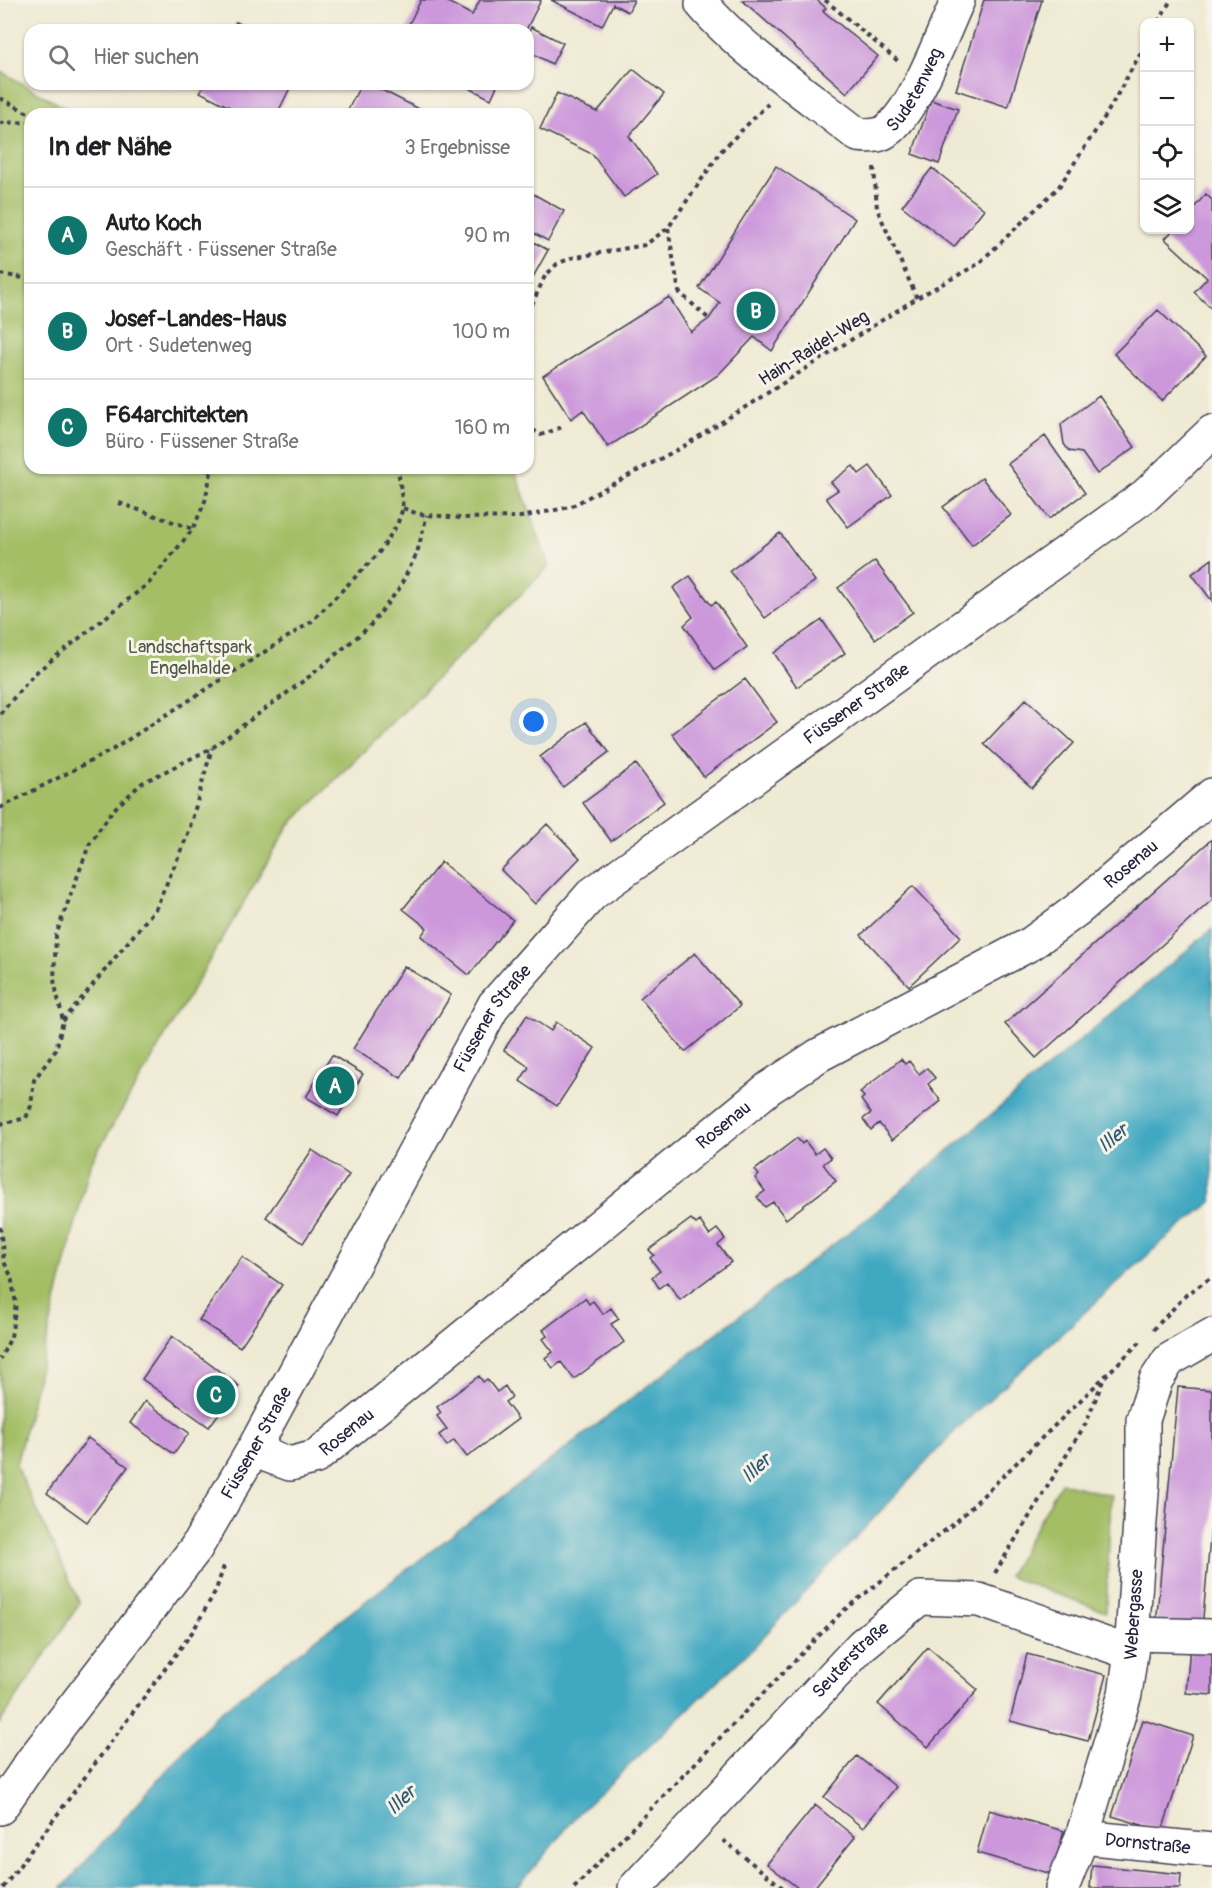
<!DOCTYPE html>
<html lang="de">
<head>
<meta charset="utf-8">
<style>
	body { margin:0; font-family:Pangolin,sans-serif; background:#f6f6f6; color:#202124 }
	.controls { position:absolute; right:18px; top:18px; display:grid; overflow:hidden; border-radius:12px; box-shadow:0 2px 4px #0004 }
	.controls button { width:54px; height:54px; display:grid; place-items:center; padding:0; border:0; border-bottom:2px solid #e0e0e0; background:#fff; color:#202124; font:30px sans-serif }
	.you { position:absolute; left:534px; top:722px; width:21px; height:21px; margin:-15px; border:4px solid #fff; border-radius:50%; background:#1a73e8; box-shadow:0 0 0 9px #1a73e833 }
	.badge { display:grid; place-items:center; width:39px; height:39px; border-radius:50%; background:#0f766e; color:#fff; font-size:20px; font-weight:700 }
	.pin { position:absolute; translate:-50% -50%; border:3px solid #fff; box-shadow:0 2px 6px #0006 }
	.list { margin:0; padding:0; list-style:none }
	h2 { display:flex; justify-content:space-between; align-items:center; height:78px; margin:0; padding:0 24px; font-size:26px }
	h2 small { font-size:20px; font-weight:400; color:#757577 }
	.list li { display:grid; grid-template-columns:39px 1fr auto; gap:18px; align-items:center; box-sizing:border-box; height:96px; padding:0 24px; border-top:2px solid #e0e0e0 }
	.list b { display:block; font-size:22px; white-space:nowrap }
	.list p { margin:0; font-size:20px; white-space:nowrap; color:#757577 }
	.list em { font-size:20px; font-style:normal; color:#757577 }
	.icon { flex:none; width:33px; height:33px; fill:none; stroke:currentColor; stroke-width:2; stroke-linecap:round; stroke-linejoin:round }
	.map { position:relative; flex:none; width:1212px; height:1888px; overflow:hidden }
	.search { position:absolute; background:#fff; box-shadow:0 2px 4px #0004; left:24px; top:24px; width:510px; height:66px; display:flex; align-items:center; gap:15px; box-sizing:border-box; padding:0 21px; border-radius:18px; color:#757577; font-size:22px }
	.panel { position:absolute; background:#fff; box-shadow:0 2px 4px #0004; left:24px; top:108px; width:510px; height:366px; border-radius:18px }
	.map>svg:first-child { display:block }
	.green { fill:#a3be65; stroke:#627050; stroke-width:1.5 }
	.water { fill:#41a8c1; stroke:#32657e; stroke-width:1.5 }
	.building { fill:#cc98db }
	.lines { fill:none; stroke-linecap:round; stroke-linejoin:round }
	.minor-casing { stroke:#414052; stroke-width:36 }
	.path { stroke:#414052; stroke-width:4; stroke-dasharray:4.5 4.5; stroke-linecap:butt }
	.minor { stroke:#fff; stroke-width:33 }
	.labels { text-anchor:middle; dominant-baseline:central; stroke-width:6; stroke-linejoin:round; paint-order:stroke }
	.street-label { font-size:18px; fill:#22223b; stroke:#f7f3e8 }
	.park-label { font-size:18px; fill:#4f594a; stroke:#f7f3e8 }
	.water-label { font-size:20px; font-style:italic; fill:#2e5871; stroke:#f7f3e8 }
</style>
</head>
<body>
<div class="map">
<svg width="1212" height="1888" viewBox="0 0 1212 1888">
	<rect width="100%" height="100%" fill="#f7f3e8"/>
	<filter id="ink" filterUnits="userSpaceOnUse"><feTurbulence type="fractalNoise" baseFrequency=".0167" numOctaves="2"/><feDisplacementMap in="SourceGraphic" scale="12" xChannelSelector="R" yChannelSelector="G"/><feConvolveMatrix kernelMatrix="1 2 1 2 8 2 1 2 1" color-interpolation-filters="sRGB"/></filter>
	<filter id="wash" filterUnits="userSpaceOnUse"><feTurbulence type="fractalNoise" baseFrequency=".008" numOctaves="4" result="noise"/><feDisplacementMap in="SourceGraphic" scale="24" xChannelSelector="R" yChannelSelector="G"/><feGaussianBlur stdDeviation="1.35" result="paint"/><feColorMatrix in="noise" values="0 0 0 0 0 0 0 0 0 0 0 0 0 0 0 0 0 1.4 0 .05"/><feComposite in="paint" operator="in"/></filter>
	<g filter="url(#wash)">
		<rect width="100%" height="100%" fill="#efead3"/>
		<path class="green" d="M0,71L76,114H30V468H514L549,566L288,827L90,1164L16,1465L80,1603L0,1723Z
			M1061,1483L1111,1495L1106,1612L1008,1576Z"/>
		<path class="water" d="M1212,929V1202L1163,1241L957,1429L753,1648L580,1812L517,1888H62L215,1716L873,1214Z"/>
		<g id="blocks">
			<path class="building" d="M421,0H444L472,15L480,0H541L526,30H406Z
				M551,0H634L628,12L613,4L602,26Z
				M742,0H817L826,8L823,11L878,56L847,93Z
				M984,0H1042L1008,107L956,90Z
				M236,22L252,30H232Z
				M531,27L563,43L552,64L528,51V34Z
				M633,69L664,94L629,136L657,174L624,197L592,154L540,129L557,93L597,112Z
				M205,84H292L277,114H243L200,92Z
				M361,84H370L429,114H346Z
				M461,84H498L491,99Z
				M931,100L958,109L939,164L912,154Z
				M776,166L855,219L772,351L754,337L718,375L608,447L583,410L571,419L543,376L669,297L691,332L709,319L720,303L699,288Z
				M932,168L984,209L954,247L902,206Z
				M528,191L564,211L548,241L528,230Z
				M1206,194L1212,200V309L1194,292L1207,278L1165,239L1173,230H1190V212Z
				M528,239L548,250L528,286Z
				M1158,310L1206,356L1162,401L1114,354Z
				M1099,396L1135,447L1097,474L1082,453L1069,451L1064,444L1061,424Z
				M1045,436L1085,493L1049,519L1008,464Z
				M853,466L859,474L870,466L892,495L848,527L826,498L838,490L831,482Z
				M982,478L1011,515L972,545L943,507Z
				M780,533L815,581L765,618L730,571Z
				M1212,559V601L1192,574Z
				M875,561L913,612L875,639L838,588Z
				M690,576L711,605L716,602L747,647L715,670L684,625L693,617L673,588Z
				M822,620L845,653L797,687L774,653Z
				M745,679L777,722L704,777L672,734Z
				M1026,699L1074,743L1032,788L984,744Z
				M586,722L609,752L563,787L540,757Z
				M636,764L664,802L611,841L583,803Z
				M547,824L580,858L535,904L501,870Z
				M1212,839V900L1036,1058L1005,1024Z
				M441,862L513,920L469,975L421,936L427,928L403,909Z
				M913,886L961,937L909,986L861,935Z
				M695,953L740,1006L685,1052L640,998Z
				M404,966L451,995L401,1078L353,1049Z
				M527,1015L551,1031L556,1022L595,1048L557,1106L520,1081L529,1067L504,1050Z
				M332,1055L363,1074L338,1116L306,1097Z
				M901,1059L905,1064L909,1061L919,1074L927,1068L935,1078L928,1084L941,1101L892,1140L879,1123L871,1130L863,1119L871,1113L861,1100L864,1097L860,1092Z
				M797,1138L802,1144L805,1141L815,1154L823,1148L831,1158L823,1164L836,1181L786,1219L773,1202L765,1207L757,1197L765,1191L755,1178L759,1175L755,1170Z
				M312,1150L349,1175L303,1243L266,1217Z
				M691,1219L696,1224L700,1221L709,1235L717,1229L725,1239L718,1245L731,1262L680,1300L667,1282L659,1288L652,1277L660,1271L650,1258L654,1255L649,1250Z
				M242,1257L282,1285L240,1347L199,1320Z
				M585,1298L589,1304L593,1301L603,1314L611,1308L619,1319L611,1324L624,1342L574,1379L561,1362L553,1368L545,1358L553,1352L543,1339L547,1336L543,1330Z
				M172,1336L239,1386L209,1427L142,1379Z
				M479,1376L483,1382L487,1379L497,1392L505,1386L512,1397L505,1402L518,1419L467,1457L454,1440L447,1446L439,1435L447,1429L437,1416L441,1413L437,1407Z
				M1178,1387L1212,1390V1516L1202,1629L1156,1625Z
				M145,1401L189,1433L174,1454L130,1423Z
				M88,1438L128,1467L87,1522L47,1493Z
				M1190,1645L1212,1647V1695L1186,1693Z
				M928,1647L978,1690L928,1747L878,1704Z
				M1027,1654L1106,1675L1088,1741L1010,1721Z
				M1143,1720L1193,1736L1162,1831L1112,1816Z
				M857,1756L896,1787L863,1828L824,1797Z
				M815,1805L855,1837L814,1888H798L767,1864Z
				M989,1810L1064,1831L1052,1874L977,1853Z
				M1092,1865L1181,1874L1180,1888H1090Z"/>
		</g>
	</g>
	<g filter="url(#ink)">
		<use href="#blocks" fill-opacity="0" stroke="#414052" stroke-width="1.5"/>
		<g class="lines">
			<g class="minor-casing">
				<g id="minor">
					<path id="s1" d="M703,0L702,4C742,51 809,96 858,135C867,136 878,137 886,131C915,111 942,34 958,0"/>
					<path id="s2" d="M253,1450L290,1464L316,1457L769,1088L819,1055L1032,943L1078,909L1212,795"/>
					<path d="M1132,1634L1210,1636"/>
					<path id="s3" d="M0,1808L33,1760L196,1548L253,1450L494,1005L592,894L1146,495L1212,432"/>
					<path id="s4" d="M1082,1837L1212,1850"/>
					<path id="s5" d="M635,1888L862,1645L920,1598L979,1600L1131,1653"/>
					<path id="s6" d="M1062,1888L1082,1837L1125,1694L1131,1653L1143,1478V1420L1156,1380L1169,1360L1212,1335"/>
				</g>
			</g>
			<path class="path" d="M825,0L898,61
				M1158,22L1171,0
				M0,98L30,114
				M0,123L30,122
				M874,167L877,209L917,298
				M668,228L679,292L709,319
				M0,274L30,279
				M528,313L545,276L557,264L571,258L645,245L668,228L722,150L768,104
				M528,422L533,430L541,435L565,426
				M119,503L193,529
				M403,508L418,514L461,518L521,517L570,507L684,446L917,298L978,264L1058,188L1106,115L1144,47
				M0,714L34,674L149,583L193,529L205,501L212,468
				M0,808L112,750L311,622L378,554L397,525L403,508L398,468
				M63,1021L156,908L188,834L212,748
				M0,1124L26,1118L31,1106L34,1080L56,1050L63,1021L54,980L56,935L89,845L112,811L142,783L212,748L310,676L369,627L399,589L417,553L427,515
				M0,1227L4,1262L11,1276L16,1304L11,1337L0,1359
				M1153,1330L1186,1295L1212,1277
				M995,1573L1086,1423L1104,1378
				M723,1840L783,1888
				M3,1888L193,1631L216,1590L224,1566
				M574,1888L843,1611L957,1521L1141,1341"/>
			<use href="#minor" class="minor"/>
		</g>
	</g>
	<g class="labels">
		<g class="street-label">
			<text stroke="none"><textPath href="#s1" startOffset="288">Sudetenweg</textPath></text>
			<text transform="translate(814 348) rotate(-32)">Hain-Raidel-Weg</text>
			<text stroke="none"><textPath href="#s3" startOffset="1419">Füssener Straße</textPath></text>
			<text stroke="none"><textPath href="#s2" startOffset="1078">Rosenau</textPath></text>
			<text stroke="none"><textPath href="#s3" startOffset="933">Füssener Straße</textPath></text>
			<text stroke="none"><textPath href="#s2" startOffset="592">Rosenau</textPath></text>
			<text stroke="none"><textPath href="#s2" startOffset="106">Rosenau</textPath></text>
			<text stroke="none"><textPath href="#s3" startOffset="447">Füssener Straße</textPath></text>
			<text stroke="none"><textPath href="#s6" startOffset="284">Webergasse</textPath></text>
			<text stroke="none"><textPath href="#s5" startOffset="314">Seuterstraße</textPath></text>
			<text stroke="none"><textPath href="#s4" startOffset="66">Dornstraße</textPath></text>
		</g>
		<g class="park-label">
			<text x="190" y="647">Landschaftspark<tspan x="190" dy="21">Engelhalde</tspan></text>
		</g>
		<g class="water-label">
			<text transform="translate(1113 1138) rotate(-40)">Iller</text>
			<text transform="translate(756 1468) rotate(-43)">Iller</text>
			<text transform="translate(401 1800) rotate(-43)">Iller</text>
		</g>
	</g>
</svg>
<div class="controls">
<button>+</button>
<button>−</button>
<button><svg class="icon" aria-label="locate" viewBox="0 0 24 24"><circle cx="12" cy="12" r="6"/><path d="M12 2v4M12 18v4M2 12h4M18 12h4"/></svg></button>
<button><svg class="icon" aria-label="layers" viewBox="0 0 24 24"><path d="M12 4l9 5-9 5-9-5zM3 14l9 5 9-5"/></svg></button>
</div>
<div class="you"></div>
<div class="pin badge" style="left:335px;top:1086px">A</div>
<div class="pin badge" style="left:756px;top:311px">B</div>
<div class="pin badge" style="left:216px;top:1395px">C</div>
<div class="search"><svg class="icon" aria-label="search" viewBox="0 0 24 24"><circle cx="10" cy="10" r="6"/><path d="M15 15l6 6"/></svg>Hier suchen</div>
<section class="panel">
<h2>In der Nähe<small>3 Ergebnisse</small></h2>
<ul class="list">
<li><span class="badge">A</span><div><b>Auto Koch</b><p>Geschäft · Füssener Straße</p></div><em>90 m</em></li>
<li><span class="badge">B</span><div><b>Josef-Landes-Haus</b><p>Ort · Sudetenweg</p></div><em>100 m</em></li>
<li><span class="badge">C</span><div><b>F64architekten</b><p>Büro · Füssener Straße</p></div><em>160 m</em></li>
</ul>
</section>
</div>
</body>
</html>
